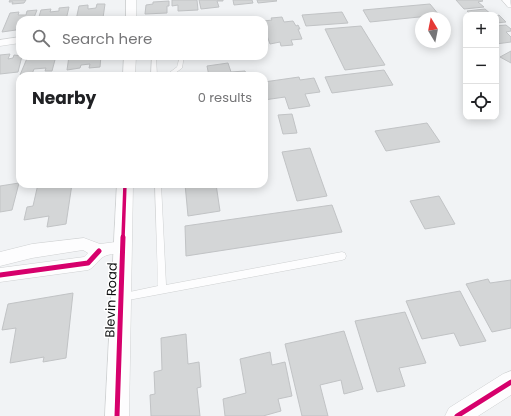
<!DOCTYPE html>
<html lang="en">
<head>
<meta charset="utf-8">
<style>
	body { margin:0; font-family:Poppins,sans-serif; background:#f6f6f6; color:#202124 }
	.controls { position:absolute; right:12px; top:12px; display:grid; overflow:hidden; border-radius:8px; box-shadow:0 2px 10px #0003 }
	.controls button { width:36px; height:36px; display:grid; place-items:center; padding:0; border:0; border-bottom:1px solid #e0e0e0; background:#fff; color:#202124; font:20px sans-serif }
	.compass { position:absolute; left:415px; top:12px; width:36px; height:36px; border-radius:50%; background:#fff; box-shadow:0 2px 10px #0003; rotate:350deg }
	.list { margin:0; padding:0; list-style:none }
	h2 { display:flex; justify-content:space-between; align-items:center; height:52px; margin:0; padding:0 16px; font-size:17px }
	h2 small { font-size:13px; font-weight:400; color:#757577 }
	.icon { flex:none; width:22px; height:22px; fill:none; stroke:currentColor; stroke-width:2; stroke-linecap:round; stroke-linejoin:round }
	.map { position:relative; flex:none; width:511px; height:416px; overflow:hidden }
	.search { position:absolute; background:#fff; box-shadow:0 2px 10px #0003; left:16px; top:16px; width:252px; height:44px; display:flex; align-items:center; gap:10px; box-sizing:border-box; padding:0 14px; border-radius:12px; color:#757577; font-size:15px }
	.panel { position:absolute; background:#fff; box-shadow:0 2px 10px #0003; left:16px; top:72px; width:252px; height:116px; border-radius:12px }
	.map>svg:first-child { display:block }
	.building { fill:#d4d6d7; stroke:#c1c3c5 }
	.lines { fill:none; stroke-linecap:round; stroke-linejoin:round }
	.service-casing { stroke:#cfd1d2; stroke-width:1 }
	.minor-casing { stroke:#cfd1d2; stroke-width:1 }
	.tertiary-casing { stroke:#cfd1d2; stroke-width:1 }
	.service { fill:#fdfdfe; fill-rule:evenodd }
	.minor { fill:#fdfdfe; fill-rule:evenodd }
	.tertiary { fill:#fdfdfe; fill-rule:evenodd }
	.cycleway-far1-casing { stroke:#fff; stroke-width:6 }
	.cycleway-casing { stroke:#fff; stroke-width:8 }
	.cycleway-far1 { stroke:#d6006c; stroke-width:3.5 }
	.cycleway { stroke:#d6006c; stroke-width:5 }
	.labels { text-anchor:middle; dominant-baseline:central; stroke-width:3; stroke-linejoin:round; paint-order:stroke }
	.street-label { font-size:13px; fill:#0c0d0e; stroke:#fff }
</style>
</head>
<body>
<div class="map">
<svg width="511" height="416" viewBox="0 0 511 416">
	<rect width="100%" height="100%" fill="#f1f3f5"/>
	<path class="building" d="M10,0H26L24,3L12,4L13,2H9Z
		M172,0H197L198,10L178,11V5L172,6Z
		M199,0H223V1H217L219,7L201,9Z
		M233,0H252L253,3L234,5Z
		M257,0H276L277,1L258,3Z
		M456,0H482L483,1L478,2L484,7L464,9Z
		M169,1V6H167V13L145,14L146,5L153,4V2Z
		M97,4H105L103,18L76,20L79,6L88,5V9L96,8Z
		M430,4L439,15L370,22L363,10Z
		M69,7L66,20H38L41,10L51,9L50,12L59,11V8Z
		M485,9L492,15H471L467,11Z
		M37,10L33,20H20V27H17L16,30L2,32L10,13L19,12L18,15H26L27,11Z
		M342,12L348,23L306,26L302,15Z
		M499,15L506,22L496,23V16Z
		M282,17L284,22L293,21L296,26L298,25L300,29H298L302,39L291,40L293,45L281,46L280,42L270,44L264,27V21L272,20L271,18Z
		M506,25L511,29V31L506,32L511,37V42L496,44V26Z
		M361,26L385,65L345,70L325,29Z
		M511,51V63L500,57Z
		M10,54L8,59L13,58L14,55L22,56L18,72L0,74V55Z
		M28,56H56L52,71H45L46,68L34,69L32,74L20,75Z
		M69,56H101L100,67L89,68L90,64L81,65L80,68L67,70Z
		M228,63L231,72L245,71L247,76H209L207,66Z
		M384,70L393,85L332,93L325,77Z
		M299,77L300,80L314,78L320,92L305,94L310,106L289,109L285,97L264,100V82Z
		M292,114L297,133L283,134L278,115Z
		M427,123L440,142L386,151L375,131Z
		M310,148L327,196L297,201L282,152Z
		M19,183L12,210L0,212V186Z
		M38,184H72L66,224L47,227L49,216L24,220L27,207L33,206Z
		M185,184H216L220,211L188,216Z
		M439,196L455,224L425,229L410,201Z
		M332,205L342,232L186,256L185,226Z
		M488,279L490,283L511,280V328L492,332L466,284Z
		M460,291L486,341L460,346L454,333L422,339L406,301Z
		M73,293L66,358L43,362L44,357L10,363L16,328L2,330L8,304Z
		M405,312L426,363L399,368L405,386L377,392L355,321Z
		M344,331L363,389L344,394L341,380L320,385L328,416H302L285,344Z
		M186,334L188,364L199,362L201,387L197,388L200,416H151L150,395L155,394L154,372L162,370L161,338Z
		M270,352L272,365L285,362L292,396L278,399L281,411L263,416H225L223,399L246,393L240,359Z"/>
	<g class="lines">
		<g class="service-casing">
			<path id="service" d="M240,17H242V19L222,20L224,19Z
				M152,56H156L157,76H151Z
				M180,56H184L182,68L174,74L175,76H160L169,73L177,67Z
				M155,184H161L166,285L342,252L345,253L346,256L345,259L342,260L123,301L120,300L119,297L120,294L158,286Z"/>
		</g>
		<g class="minor-casing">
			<path id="minor" d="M502,0H510L511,7H508Z
				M20,37V43L0,46V40Z
				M84,238L100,244L123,241L128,242L130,247L128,252C121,254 109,253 103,257C97,261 95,267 88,270L0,282V268L84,257L88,253L83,250L32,258L0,266V252L32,244Z"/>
		</g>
		<g class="tertiary-casing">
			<path id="tertiary" d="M126,0H136V20H126Z
				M124,56H136L135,76H123Z
				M117,184H133L129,416H105Z
				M511,371V395L478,416H445L449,408L503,374Z"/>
		</g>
		<use href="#service" class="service"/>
		<use href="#minor" class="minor"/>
		<use href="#tertiary" class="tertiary"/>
		<g class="cycleway-far1-casing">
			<path id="cycleway-far1" d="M123,238L125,184"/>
		</g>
		<g class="cycleway-casing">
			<path id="cycleway" d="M0,275L88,263L99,251
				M117,416L123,237
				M457,416L511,382"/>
		</g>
		<use href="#cycleway-far1" class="cycleway-far1"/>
		<use href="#cycleway" class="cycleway"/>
	</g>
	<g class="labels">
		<g class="street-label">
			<text transform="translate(111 300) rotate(-88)">Blevin Road</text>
		</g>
	</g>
</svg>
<div class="controls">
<button>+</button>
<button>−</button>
<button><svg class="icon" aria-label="locate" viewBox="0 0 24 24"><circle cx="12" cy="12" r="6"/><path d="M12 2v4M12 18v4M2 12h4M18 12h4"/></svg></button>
</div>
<svg class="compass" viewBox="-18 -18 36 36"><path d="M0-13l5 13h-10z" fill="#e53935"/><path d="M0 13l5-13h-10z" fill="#757577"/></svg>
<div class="search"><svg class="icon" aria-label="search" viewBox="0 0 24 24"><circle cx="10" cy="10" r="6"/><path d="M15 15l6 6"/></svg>Search here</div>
<section class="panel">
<h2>Nearby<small>0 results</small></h2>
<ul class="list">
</ul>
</section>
</div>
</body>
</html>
